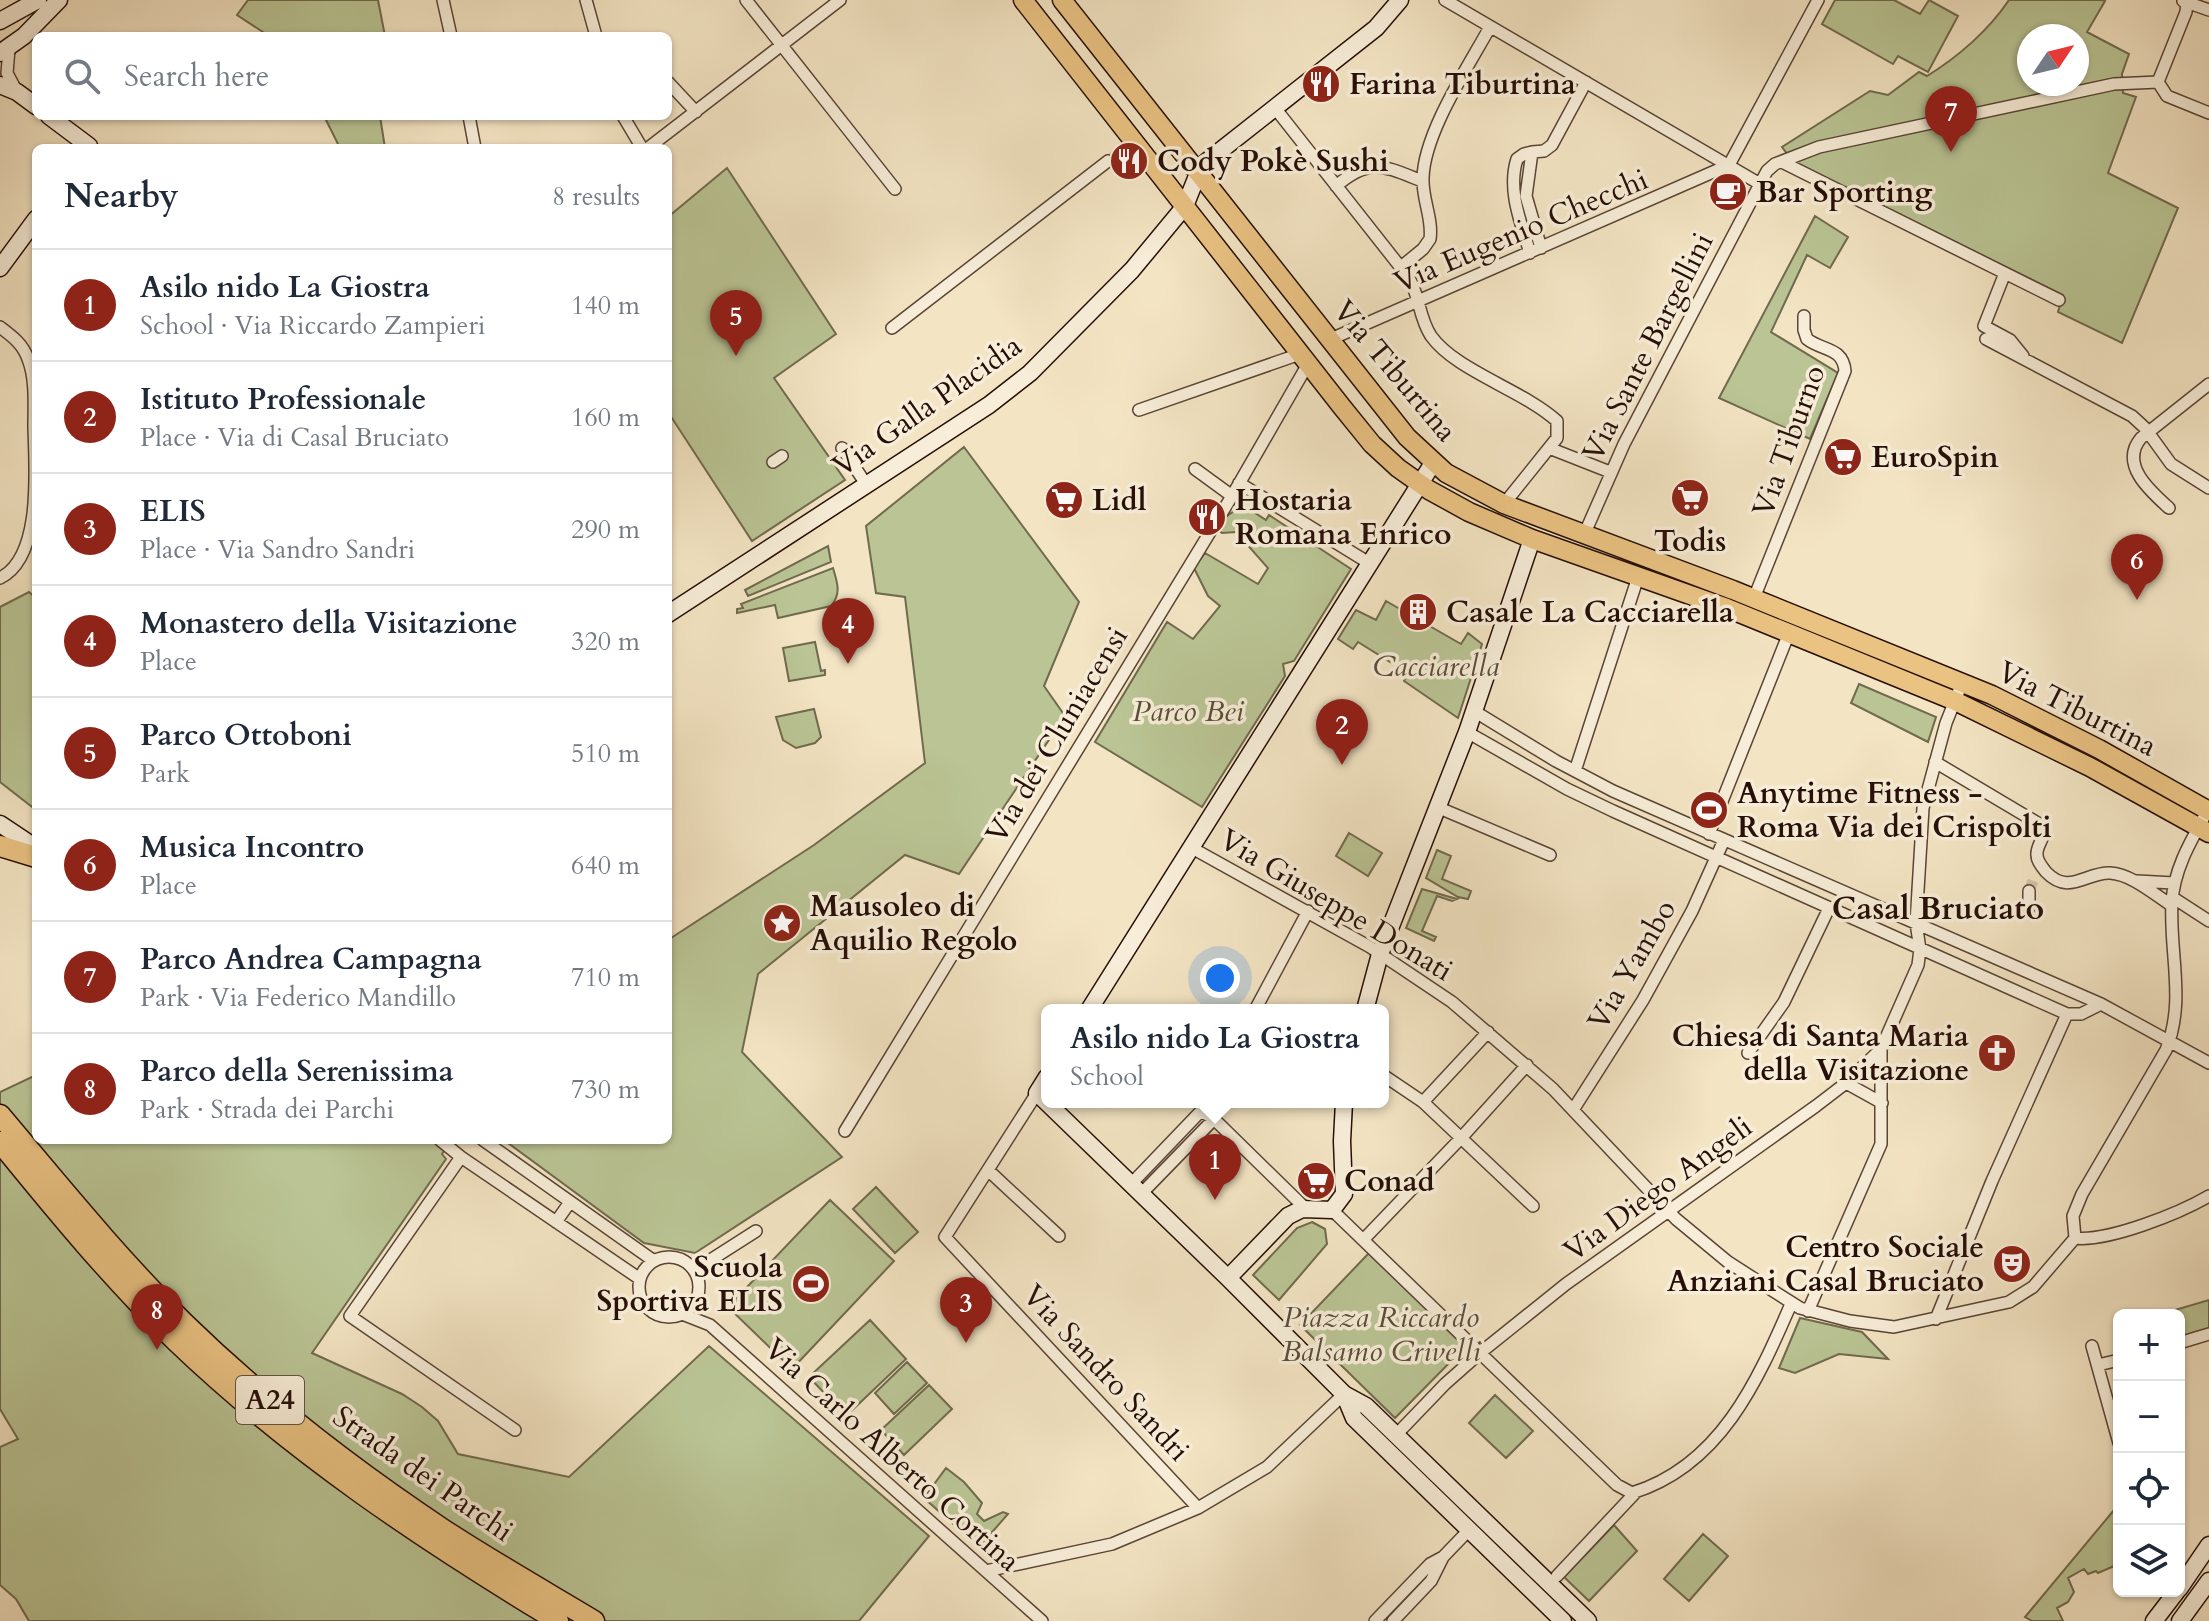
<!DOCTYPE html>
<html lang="en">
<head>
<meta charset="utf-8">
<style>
	body { margin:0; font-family:Cardo,serif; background:#f6f6f7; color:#1f2937 }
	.controls { position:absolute; right:24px; bottom:24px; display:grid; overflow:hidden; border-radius:12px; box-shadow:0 2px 6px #0004 }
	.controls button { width:72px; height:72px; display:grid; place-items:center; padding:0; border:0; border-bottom:2px solid #e0e1e3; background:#fff; color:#1f2937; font:40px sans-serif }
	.compass { position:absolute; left:2017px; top:24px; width:72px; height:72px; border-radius:50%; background:#fff; box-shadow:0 2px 6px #0004; rotate:55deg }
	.you { position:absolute; left:1220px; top:978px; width:28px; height:28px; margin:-20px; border:6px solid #fff; border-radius:50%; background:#1a73e8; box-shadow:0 0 0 12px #1a73e833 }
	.badge { display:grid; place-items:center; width:52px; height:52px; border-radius:50%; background:#8f2418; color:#fff; font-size:26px; font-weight:700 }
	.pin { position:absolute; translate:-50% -66px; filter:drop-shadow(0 2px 4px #0008) }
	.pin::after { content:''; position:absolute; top:42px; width:28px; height:24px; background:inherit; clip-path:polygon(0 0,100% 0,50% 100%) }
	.popup { position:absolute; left:1041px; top:1004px; width:348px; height:104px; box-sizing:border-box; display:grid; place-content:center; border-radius:12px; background:#fff; filter:drop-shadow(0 2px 6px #0005); font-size:26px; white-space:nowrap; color:#747a83 }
	.popup b { font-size:30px; color:#1f2937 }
	.popup::after { content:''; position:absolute; left:50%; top:100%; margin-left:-16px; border:16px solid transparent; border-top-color:#fff }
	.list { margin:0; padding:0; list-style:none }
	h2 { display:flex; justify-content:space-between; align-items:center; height:104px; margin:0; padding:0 32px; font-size:34px }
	h2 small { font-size:26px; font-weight:400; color:#747a83 }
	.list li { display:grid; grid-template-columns:52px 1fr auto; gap:24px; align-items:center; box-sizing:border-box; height:112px; padding:0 32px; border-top:2px solid #e0e1e3 }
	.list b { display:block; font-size:30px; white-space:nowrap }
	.list p { margin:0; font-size:26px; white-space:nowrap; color:#747a83 }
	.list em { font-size:26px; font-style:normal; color:#747a83 }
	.icon { flex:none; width:44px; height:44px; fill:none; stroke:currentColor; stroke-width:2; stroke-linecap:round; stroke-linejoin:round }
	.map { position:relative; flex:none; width:2209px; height:1621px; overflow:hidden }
	.search { position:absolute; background:#fff; box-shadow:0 2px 6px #0004; left:32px; top:32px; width:640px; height:88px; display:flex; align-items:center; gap:20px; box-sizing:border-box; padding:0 28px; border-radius:12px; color:#747a83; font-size:30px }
	.panel { position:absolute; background:#fff; box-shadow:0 2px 6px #0004; left:32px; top:144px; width:640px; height:1000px; border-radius:12px }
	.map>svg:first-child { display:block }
	.green { fill:#bac494; stroke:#706a4e; stroke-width:2; fill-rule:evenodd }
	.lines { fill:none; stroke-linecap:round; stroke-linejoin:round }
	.street-tunnel { stroke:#d4c4a7; stroke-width:11; stroke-dasharray:11 5.5; stroke-linecap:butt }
	.street-casing { stroke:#594436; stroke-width:14 }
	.secondary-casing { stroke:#260f07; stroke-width:19 }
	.primary-casing { stroke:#260f07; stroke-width:21 }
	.highway-casing { stroke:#260f07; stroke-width:23 }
	.street { stroke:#f7edd8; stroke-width:11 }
	.secondary { stroke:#f7edd8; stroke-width:16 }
	.primary { stroke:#eac282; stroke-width:18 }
	.highway { stroke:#eac282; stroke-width:20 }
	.labels { text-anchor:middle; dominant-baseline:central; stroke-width:7; stroke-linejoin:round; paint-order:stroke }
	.shield { fill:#f7edd8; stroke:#655246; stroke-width:2 }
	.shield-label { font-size:28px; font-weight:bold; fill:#260f07 }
	.poi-label { font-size:30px; font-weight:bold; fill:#260f07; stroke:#f7edd8; text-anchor:start }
	.street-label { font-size:30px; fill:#260f07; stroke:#f7edd8 }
	.park-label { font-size:30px; font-style:italic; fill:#5a4e38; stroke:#f7edd8 }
	.neighbourhood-label { font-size:32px; font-weight:bold; fill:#260f07; stroke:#f7edd8 }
</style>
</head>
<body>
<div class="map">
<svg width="2209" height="1621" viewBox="0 0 2209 1621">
	<rect width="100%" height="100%" fill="#f3e4c3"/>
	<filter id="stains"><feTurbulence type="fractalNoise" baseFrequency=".0025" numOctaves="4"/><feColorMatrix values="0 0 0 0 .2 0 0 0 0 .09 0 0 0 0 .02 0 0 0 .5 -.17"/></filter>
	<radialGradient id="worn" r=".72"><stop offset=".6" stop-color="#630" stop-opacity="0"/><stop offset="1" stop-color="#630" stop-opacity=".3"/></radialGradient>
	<path class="green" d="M248,0H378L385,36H269L237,15Z
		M1835,0H1894L1920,14L1929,0L1958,16L1928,72L1898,56L1893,64L1822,24Z
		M2009,0H2102L2105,1L2087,32L2129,54L2122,74L2123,93L2136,97L2108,173L2178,208L2122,343L2058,312L2063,295L1794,163L1782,147L1870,91L1888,95L1919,72L1927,76C1958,57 1989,30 2009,0ZM2029,36H2077V84H2029Z
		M324,116H380L385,148H340Z
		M727,168L836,334L774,378L845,480L752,541L668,412V217Z
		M1815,216L1848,237L1830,268L1807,255L1771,332L1838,373L1810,439L1719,398Z
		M964,447L1079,602L1044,686L1065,716L959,874L905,855L758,974L742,1052L842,1157L695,1253L644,1243L504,1140H668V940L814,845L925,763L905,597L876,593L866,526Z
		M1243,505L1266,520L1269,515L1351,569L1294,661L1283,664L1285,676L1202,807L1095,742L1167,622L1193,639L1220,606L1208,596L1194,568L1205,553L1258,584L1268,568L1236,532L1222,533L1216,528L1221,520Z
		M828,546L831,562L748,596L745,590Z
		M833,568C837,582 842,593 831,606L778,618L775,605L737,613V609L743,608L741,604Z
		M29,592L36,598V810L0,782V607Z
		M1386,601L1461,644L1468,633L1482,644L1458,718L1404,681L1405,679L1396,673L1398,667L1358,642L1353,649L1338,639L1356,610L1376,620Z
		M815,642L821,671L825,670V675L789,681L783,648Z
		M1859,684L1936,717L1928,742L1851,703Z
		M814,709L821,737L815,743L796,748L783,740L776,717Z
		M1349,833L1382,853L1368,876L1336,856Z
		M1437,850L1451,856L1442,879L1471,891L1468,899L1458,897L1426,878Z
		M1422,889L1457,899L1452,901L1437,896L1422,931L1436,937L1434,941L1406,928Z
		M36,1075V1140H432L444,1151L442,1154L446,1159L312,1353L402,1394L422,1407L438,1421L458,1454L569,1477L709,1346L929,1536L859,1621H29L16,1599L0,1585V1447L18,1439L0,1409V1092Z
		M876,1187L918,1232L895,1253L853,1209Z
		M830,1200L894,1261L792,1369L728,1307Z
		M1312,1222L1325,1229L1327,1244L1279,1300L1253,1275L1297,1228Z
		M1369,1253L1465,1347L1395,1418L1300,1325Z
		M2209,1300V1330L2179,1340V1315H2158Z
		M1800,1318L1862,1332L1888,1359L1839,1354L1795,1373L1779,1368Z
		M870,1320L906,1359L846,1416L809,1377Z
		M907,1362L927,1383L894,1414L875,1393Z
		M929,1385L952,1409L904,1455L881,1430Z
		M1495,1395L1533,1431L1506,1458L1469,1423Z
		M946,1468L964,1482L982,1503L977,1514L984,1521L1003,1512L1008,1514L979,1547L924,1498Z
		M2119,1504V1577L2114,1566L2098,1573L2096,1571L2088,1574L2084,1569L2068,1578L2074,1592L2068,1602L2057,1608L2063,1621H2032L2025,1617Z
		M1614,1525L1637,1551L1589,1601L1564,1577Z
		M1703,1534L1728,1556L1689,1601L1664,1579Z"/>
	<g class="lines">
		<path class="street-tunnel" d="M1108,161L1122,150
			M2029,891L2034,878"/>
		<g class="street-casing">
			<path id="street" d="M443,0L451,36
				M586,0L596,36
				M746,0L895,189
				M1445,0L1760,184L1767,171L1775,164L1819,147L2114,84L2158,82
				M2187,0L2186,12L2158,82L2167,96L2209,113
				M2183,1L2209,10
				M9,49L7,73L17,92
				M668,82L696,112
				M1275,108L1409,278C1420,297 1419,318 1431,336C1456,371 1523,390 1557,421V438L1504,504
				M469,116L475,148
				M623,116L642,148
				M648,148L840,0
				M1782,162L2059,300
				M1729,165L1818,0
				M1336,186C1370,157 1384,166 1422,181
				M1541,248L1526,196L1532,152L1544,151L1552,145L1586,82
				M1530,253C1521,223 1507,190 1517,159L1524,154L1532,152
				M1401,267L1423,249L1430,239C1433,219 1422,199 1423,178C1424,133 1468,67 1490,27
				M2005,273L1984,326L2010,340L2023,356
				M0,327C12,336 23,344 28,359C36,379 34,405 34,427C35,467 43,557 0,578
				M892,328L1108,161
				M1331,339L1729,165
				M1986,339L2132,416L2145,428L2171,464L2209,488
				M1139,410L1300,354
				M842,448L866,484
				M1549,448L1610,472
				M773,462L782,456
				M1195,469L1232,496
				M1239,483L1369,563
				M2169,508C2150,491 2119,464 2141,438L2209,384
				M1584,535L1624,444L1760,184
				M1754,598L1845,371C1843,347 1822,351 1807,339L1804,330V316
				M1474,711L1556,761L1613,791L2101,1004L2209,1063
				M1467,732L1567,789L1613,811L2067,1014H2081L2101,1004
				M1935,762L2041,825L2044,832C2043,840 2036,847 2037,855C2037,861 2042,867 2046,872C2069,896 2086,872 2110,873C2131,874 2154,894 2171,905
				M1575,771L1638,577
				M1437,807L1550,855
				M1709,834L1789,633
				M1192,848L1370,947L1452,1002L1553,1089L1676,1219L1728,1262L1800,1308L1850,1321L1894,1327L2009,1302L2033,1287L2075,1238
				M2137,881L2174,883
				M2172,897L2209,921
				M2029,908V891
				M1255,1010L1308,911
				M1748,1053L1784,1002L1829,908
				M1383,1075L1423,1102L1533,1206
				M1846,1083L1882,1103
				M1037,1093L945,1237L1198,1508
				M1423,1102L1488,1032
				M1573,1110L1643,1000L1692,911L1724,840
				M1201,1111L1214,1119L1306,1209
				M845,1131L1232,496L1308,364
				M440,1140L461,1157L640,1279
				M483,1140L654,1261
				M461,1157L350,1316L515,1430
				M989,1171L1059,1236
				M1131,1184L1201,1111L1206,1102
				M1141,1194L1214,1119
				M1332,1210L1480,1353L1445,1384L1396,1435
				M556,1222L570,1202
				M2075,1238L2073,1216L2082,1194L2166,1050C2186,1000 2169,953 2172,902C2174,868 2192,839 2208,810
				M2075,1238C2108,1242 2180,1213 2209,1196
				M1364,1239L1462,1137L1527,1065
				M639 1287a30 30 0 1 1 60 0a30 30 0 1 1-60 0Z
				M695,1270L756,1231
				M1791,1304C1757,1382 1720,1466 1632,1493L1617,1485L1480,1353L1566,1284L1816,1106L1846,1083L1881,1049L1918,965L1920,949L1916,923L1923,808L1946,723L1962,683
				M1808,1311L1881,1144V1049
				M682,1314L710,1325L1042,1621
				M1936,1319L1992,1181L2067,1014
				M2179,1343L2209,1334
				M2092,1346L2119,1443
				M2098,1365L2119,1360
				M986,1571L1112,1544L1198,1508L1267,1467L1344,1394
				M1557,1576L1636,1492
				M1375,1621L1430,1564L1443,1557L1468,1531
				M1393,1621L1431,1581L1443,1557"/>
		</g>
		<g class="secondary-casing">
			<path id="secondary" d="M0,21L38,0
				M0,53L24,36L59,0
				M0,85L17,92L36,106
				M49,116L89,146L88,148
				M0,268L36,219
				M668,614L989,405L1030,373L1132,270L1185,206L1199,171L1206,162L1376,28L1400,0
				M0,824L36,848
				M1089,1010L1433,463
				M1365,1010L1380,954L1467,732L1532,539
				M1047,1077L1037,1093L1228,1278L1344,1394L1366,1406L1588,1621
				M1228,1278L1288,1216L1302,1209L1332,1210L1344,1194L1342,1141L1344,1102
				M1344,1394L1354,1418L1563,1621
				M2179,1589L2209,1545
				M2154,1621L2177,1591
				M2180,1621L2209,1581"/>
		</g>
		<g class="primary-casing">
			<path id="primary" d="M1023,0L1342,407L1372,444L1398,468L1429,490L1469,512L1532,539L1727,608L1955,701L2090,767L2209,833
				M1062,0L1407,437L1446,473L1504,504L1733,590L1992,695L2099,749L2209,811"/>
		</g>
		<g class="highway-casing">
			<path id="highway" d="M0,846L36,857
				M0,1115C60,1186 118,1258 184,1323C263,1400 352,1469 444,1530C493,1562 544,1591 594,1621
				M0,1142C56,1211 113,1280 177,1342C292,1452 422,1539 558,1621"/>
		</g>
		<use href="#street" class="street"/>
		<use href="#secondary" class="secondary"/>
		<use href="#primary" class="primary"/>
		<use href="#highway" class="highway"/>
	</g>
	<defs>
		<g id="restaurant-disc" transform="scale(2)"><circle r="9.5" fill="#8f2418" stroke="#f7edd8"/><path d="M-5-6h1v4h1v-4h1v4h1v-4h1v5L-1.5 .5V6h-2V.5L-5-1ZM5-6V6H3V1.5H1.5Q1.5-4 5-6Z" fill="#fff"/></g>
		<g id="cafe-disc" transform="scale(2)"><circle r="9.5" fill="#8f2418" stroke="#f7edd8"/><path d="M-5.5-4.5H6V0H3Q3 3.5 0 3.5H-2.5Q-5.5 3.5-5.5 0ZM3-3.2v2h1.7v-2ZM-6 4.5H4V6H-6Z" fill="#fff"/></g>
		<g id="supermarket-disc" transform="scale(2)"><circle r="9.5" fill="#8f2418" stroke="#f7edd8"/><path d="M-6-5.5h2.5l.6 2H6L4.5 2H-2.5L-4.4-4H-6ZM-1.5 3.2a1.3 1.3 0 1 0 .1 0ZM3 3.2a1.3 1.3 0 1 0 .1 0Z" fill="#fff"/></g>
		<g id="building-disc" transform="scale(2)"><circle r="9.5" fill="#8f2418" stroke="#f7edd8"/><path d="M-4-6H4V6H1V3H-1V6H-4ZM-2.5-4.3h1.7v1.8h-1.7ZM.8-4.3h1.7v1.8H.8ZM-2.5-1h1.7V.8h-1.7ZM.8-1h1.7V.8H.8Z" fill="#fff"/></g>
		<g id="stadium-disc" transform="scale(2)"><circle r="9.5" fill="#8f2418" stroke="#f7edd8"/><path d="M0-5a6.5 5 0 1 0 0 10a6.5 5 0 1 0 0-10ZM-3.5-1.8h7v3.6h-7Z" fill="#fff"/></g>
		<g id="sight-disc" transform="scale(2)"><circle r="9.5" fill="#8f2418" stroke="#f7edd8"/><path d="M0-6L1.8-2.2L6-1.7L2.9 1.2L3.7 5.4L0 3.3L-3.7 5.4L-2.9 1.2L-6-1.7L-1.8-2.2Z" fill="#fff"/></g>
		<g id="church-disc" transform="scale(2)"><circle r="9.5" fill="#8f2418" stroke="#f7edd8"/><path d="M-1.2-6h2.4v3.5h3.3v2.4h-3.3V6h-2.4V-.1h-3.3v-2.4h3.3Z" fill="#fff"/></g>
		<g id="theatre-disc" transform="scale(2)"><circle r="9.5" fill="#8f2418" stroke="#f7edd8"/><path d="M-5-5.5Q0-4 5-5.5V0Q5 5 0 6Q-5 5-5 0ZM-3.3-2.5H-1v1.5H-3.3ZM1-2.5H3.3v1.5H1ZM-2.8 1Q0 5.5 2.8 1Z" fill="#fff"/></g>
	</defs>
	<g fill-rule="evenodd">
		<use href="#restaurant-disc" x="1321" y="84"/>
		<use href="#restaurant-disc" x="1129" y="161"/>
		<use href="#cafe-disc" x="1728" y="192"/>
		<use href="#supermarket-disc" x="1843" y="457"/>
		<use href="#supermarket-disc" x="1690" y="498"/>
		<use href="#supermarket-disc" x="1064" y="500"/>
		<use href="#restaurant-disc" x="1207" y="517"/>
		<use href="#building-disc" x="1418" y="612"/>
		<use href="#stadium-disc" x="1709" y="810"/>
		<use href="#sight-disc" x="782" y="923"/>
		<use href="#church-disc" x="1997" y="1053"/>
		<use href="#supermarket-disc" x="1316" y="1181"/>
		<use href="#theatre-disc" x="2012" y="1264"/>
		<use href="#stadium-disc" x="811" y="1284"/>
	</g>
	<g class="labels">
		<rect class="shield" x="236" y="1376" width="68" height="48" rx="6"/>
		<g class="shield-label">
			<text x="270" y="1400">A24</text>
		</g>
		<g class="poi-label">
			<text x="1349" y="84">Farina Tiburtina</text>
			<text x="1157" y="161">Cody Pokè Sushi</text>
			<text x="1756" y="192">Bar Sporting</text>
			<text x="1871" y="457">EuroSpin</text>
			<text x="1092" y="500">Lidl</text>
			<text x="1235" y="500">Hostaria<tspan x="1235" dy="34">Romana Enrico</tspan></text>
			<text x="1690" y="541" text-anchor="middle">Todis</text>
			<text x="1446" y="612">Casale La Cacciarella</text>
			<text x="1737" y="793">Anytime Fitness -<tspan x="1737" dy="34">Roma Via dei Crispolti</tspan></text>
			<text x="810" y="906">Mausoleo di<tspan x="810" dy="34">Aquilio Regolo</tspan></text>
			<text x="1969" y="1036" text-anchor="end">Chiesa di Santa Maria<tspan x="1969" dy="34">della Visitazione</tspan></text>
			<text x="1344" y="1181">Conad</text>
			<text x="1984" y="1247" text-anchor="end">Centro Sociale<tspan x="1984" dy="34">Anziani Casal Bruciato</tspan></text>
			<text x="783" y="1267" text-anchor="end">Scuola<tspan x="783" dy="34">Sportiva ELIS</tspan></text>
		</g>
		<g class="street-label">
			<text transform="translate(1521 231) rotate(-23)">Via Eugenio Checchi</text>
			<text transform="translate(1648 347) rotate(-63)">Via Sante Bargellini</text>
			<text transform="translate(1395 371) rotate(50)">Via Tiburtina</text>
			<text transform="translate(927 406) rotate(-35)">Via Galla Placidia</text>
			<text transform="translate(1789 441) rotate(-70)">Via Tiburno</text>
			<text transform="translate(2077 709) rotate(27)">Via Tiburtina</text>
			<text transform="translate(1057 735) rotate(-59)">Via dei Cluniacensi</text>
			<text transform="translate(1336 905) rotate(31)">Via Giuseppe Donati</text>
			<text transform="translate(1632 965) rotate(-60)">Via Yambo</text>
			<text transform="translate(1658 1189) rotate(-36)">Via Diego Angeli</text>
			<text transform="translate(1106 1373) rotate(47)">Via Sandro Sandri</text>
			<text transform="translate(892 1455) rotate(42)">Via Carlo Alberto Cortina</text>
			<text transform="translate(423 1474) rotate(35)">Strada dei Parchi</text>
		</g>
		<g class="park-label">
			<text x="1436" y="666">Cacciarella</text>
			<text x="1188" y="711">Parco Bei</text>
			<text x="1381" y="1317">Piazza Riccardo<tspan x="1381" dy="34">Balsamo Crivelli</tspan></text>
		</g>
		<g class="neighbourhood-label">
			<text x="1938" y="909">Casal Bruciato</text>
		</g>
	</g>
	<rect width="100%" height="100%" filter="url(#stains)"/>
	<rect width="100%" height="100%" fill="url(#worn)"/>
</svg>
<div class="controls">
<button>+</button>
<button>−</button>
<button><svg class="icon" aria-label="locate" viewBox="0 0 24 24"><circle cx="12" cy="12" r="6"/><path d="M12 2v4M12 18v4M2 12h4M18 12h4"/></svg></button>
<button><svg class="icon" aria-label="layers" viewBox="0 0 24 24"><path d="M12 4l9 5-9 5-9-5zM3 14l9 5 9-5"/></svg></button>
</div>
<svg class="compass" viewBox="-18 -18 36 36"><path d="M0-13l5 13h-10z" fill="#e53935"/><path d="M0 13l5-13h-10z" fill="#747a83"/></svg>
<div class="you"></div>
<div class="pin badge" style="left:1215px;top:1200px">1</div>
<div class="popup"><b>Asilo nido La Giostra</b>School</div>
<div class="pin badge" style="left:1342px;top:765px">2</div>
<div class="pin badge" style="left:966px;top:1343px">3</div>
<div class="pin badge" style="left:848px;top:664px">4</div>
<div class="pin badge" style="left:736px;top:356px">5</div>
<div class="pin badge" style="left:2137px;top:600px">6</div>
<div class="pin badge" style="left:1951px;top:152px">7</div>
<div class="pin badge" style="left:157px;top:1350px">8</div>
<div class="search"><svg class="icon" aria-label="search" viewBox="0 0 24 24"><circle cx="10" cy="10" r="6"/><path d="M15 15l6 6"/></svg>Search here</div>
<section class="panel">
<h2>Nearby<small>8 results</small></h2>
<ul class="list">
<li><span class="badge">1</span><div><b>Asilo nido La Giostra</b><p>School · Via Riccardo Zampieri</p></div><em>140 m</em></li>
<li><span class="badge">2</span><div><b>Istituto Professionale</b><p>Place · Via di Casal Bruciato</p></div><em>160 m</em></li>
<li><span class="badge">3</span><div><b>ELIS</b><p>Place · Via Sandro Sandri</p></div><em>290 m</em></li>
<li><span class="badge">4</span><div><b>Monastero della Visitazione</b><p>Place</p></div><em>320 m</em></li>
<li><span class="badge">5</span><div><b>Parco Ottoboni</b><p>Park</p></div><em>510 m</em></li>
<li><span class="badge">6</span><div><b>Musica Incontro</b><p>Place</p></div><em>640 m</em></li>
<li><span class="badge">7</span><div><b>Parco Andrea Campagna</b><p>Park · Via Federico Mandillo</p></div><em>710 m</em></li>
<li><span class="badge">8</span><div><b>Parco della Serenissima</b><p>Park · Strada dei Parchi</p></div><em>730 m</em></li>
</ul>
</section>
</div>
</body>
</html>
